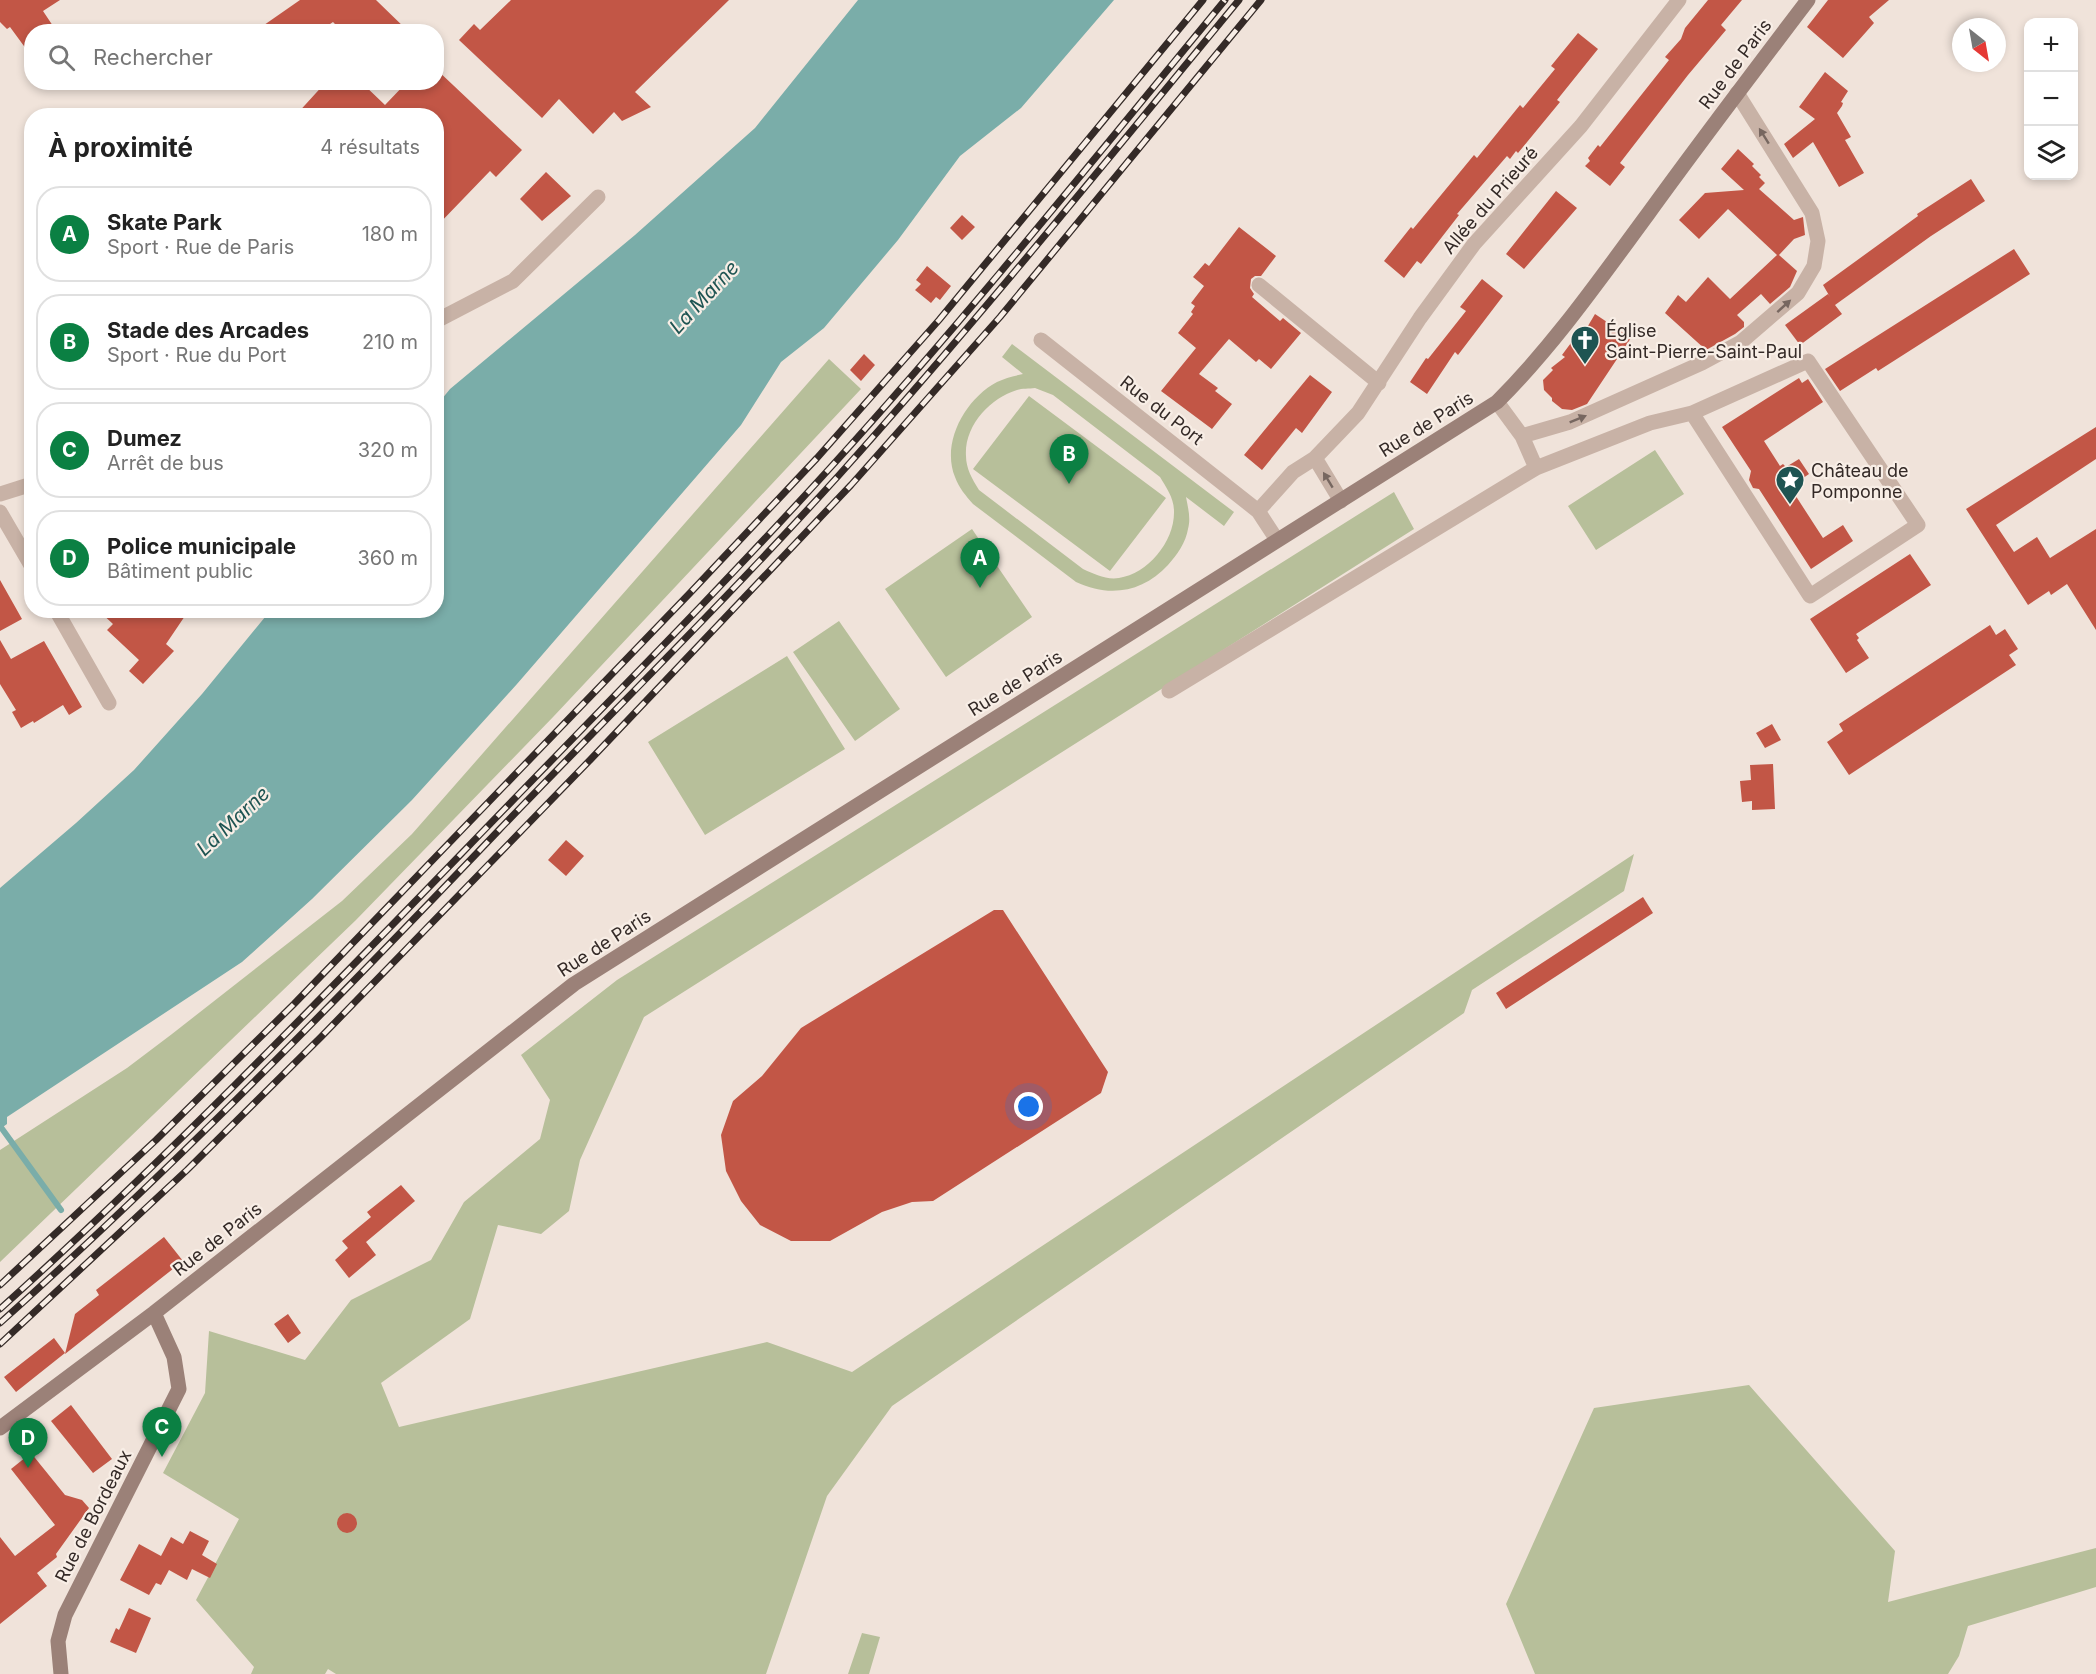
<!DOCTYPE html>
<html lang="fr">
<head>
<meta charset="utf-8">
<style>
	body { margin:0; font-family:Inter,sans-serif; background:#f6f6f6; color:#222 }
	.controls { position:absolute; right:18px; top:18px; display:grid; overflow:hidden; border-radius:12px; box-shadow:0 3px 9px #0003 }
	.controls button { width:54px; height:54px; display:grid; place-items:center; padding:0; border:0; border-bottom:2px solid #e0e0e0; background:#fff; color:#222; font:30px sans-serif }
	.compass { position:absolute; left:1952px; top:18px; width:54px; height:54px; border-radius:50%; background:#fff; box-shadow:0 3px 9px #0003; rotate:149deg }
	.you { position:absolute; left:1029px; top:1107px; width:21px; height:21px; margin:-15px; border:4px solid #fff; border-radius:50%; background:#1a73e8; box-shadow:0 0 0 9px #1a73e833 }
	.badge { display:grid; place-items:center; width:39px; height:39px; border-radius:50%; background:#0b8043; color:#fff; font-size:20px; font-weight:700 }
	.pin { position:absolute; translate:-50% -50px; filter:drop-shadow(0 2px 3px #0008) }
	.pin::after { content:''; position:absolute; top:32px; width:21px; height:18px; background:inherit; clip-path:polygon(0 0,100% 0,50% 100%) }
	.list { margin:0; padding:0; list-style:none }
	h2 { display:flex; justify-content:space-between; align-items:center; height:78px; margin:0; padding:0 24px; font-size:26px }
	h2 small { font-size:20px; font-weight:400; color:#767676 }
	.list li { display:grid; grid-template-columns:39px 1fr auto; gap:18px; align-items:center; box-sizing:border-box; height:96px; margin:0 12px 12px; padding:0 12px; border:2px solid #e0e0e0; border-radius:24px }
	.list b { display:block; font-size:22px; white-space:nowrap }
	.list p { margin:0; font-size:20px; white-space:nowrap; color:#767676 }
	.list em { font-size:20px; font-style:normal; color:#767676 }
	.icon { flex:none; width:33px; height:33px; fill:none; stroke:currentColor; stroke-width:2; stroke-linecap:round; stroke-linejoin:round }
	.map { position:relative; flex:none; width:2096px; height:1674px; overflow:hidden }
	.search { position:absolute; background:#fff; box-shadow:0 3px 9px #0003; left:24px; top:24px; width:420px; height:66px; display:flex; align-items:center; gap:15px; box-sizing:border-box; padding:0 21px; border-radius:24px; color:#767676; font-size:22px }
	.panel { position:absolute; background:#fff; box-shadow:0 3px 9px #0003; left:24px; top:108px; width:420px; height:510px; border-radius:24px }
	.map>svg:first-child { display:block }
	.green { fill:#b7bf9a; fill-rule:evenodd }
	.water { fill:#7aada9 }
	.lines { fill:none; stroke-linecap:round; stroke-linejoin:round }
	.stream { stroke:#7aada9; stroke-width:6 }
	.building { fill:#c25646 }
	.minor { stroke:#c8b2a6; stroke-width:15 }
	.secondary { stroke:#9b8178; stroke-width:15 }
	.rail-casing { stroke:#342a27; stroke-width:7 }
	.rail { stroke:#f8eee6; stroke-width:4.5; stroke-dasharray:14; stroke-linecap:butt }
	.oneway { fill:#776760 }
	.labels { text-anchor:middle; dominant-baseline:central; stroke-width:4.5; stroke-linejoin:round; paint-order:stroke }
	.street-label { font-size:18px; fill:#342a27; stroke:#f8eee6 }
	.poi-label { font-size:18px; fill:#342a27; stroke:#f8eee6; text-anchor:start }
	.water-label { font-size:20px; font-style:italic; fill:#1e5452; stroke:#f8eee6 }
</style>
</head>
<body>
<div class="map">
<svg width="2096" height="1674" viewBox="0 0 2096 1674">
	<rect width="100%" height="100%" fill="#f0e3da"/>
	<path class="green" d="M1012,344L1234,512L1224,526L1186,497C1188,508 1191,518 1188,529C1186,542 1177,555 1168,565C1143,592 1110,598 1076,582L973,504C966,496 959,488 955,477C941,443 965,399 997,382C1005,378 1014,376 1023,374L1002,357ZM1035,388L1053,395L1160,477C1166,487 1174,498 1174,511C1175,541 1148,574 1119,578C1106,580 1094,574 1083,569L979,490C972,479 966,468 966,456C964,426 990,398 1017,390C1022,388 1029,389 1035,388Z
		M829,359L861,389L554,716L356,920L0,1262V1150L127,1068L172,1034L342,901L412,834Z
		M1029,396L1166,498L1110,571L973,469Z
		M1655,450L1684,494L1596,550L1568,506Z
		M1394,492L1414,529L644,1017L580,1160L569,1211L541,1234L498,1225L470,1319L381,1383L399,1427L767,1342L852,1372L1634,854L1624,891L1472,990L1464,1013L892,1406L827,1496L766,1674H336L328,1669L325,1674H251L254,1667L196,1600L239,1519L163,1473L205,1393L209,1331L305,1360L351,1300L431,1260L464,1202L540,1139L550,1100L521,1055L617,980Z
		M972,529L1032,617L946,677L885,589Z
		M839,621L900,709L855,741L793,652Z
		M787,656L845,749L705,835L648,742Z
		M1749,1385L1895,1551L1888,1602L2096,1548V1587L1968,1626L1959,1656L1948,1674H1535L1506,1604L1594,1408Z
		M862,1633L880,1637L869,1674H848Z"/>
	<path class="water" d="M858,0H1114L1021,108L960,156L898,240L824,328L781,362L741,425L517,684L412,800L312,899L242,962L7,1117V1124L0,1129V888L76,823L134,770L202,694L270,611L436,610L437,405L450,389L635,235L755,128Z"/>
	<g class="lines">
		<path class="stream" d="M0,1126L61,1210"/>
	</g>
	<path class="building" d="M0,0H60L43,11L57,32H32V57L10,27L7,29L0,22Z
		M300,0H376L409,32H343L333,22L318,32H254Z
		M511,0H729L635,92L651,107L622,121L614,112L593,134L559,99L542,118L459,40L474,24L480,30Z
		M1708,0H1742L1721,25L1726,30L1688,75L1620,163L1625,167L1610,186L1585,166L1590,161L1588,158L1598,145L1600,147L1669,60L1665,57L1681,39L1685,28Z
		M1828,0H1889L1869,17L1874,23L1843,58L1807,27Z
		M1578,33L1598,49L1557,100L1560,102L1518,153L1516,151L1510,159L1507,156L1457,214L1459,215L1421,264L1417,261L1404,278L1384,261L1411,227L1413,229L1474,155L1477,158L1520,105L1523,108L1555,69L1551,66Z
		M436,69L522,150L496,177L490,171L436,227V116H295L326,82H361L385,105L407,82H436Z
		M1825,72L1848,91L1841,102L1843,103L1842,106L1837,113L1851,137L1845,140L1864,173L1839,187L1813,142L1793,158L1784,144L1815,119L1799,107Z
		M1738,149L1754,164L1752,166L1761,175L1759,177L1765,183L1759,189L1794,220L1803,217L1805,235L1794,239L1779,255L1797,271L1790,287L1770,304L1761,294L1737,315L1744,322V327L1735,334L1706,350L1665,313L1678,295L1686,302L1708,277L1730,299L1777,255L1728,209L1699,239L1679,220L1705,193L1744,190L1721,169Z
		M546,172L571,196L542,221L520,199Z
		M1971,179L1985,201L1931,236L1835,305L1842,314L1800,345L1785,325L1828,294L1830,297L1823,285L1918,216L1917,214Z
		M1556,191L1577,208L1524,269L1506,254Z
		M962,215L975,227L962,240L950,228Z
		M1239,227L1276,256L1261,276H1255L1251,279L1250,288L1254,294L1252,297L1280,321L1283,318L1301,333L1271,369L1259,359L1256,362L1229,339L1199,374L1218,388L1215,391L1232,404L1212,429L1161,391L1196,348L1178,333L1193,314L1191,312L1195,306L1191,303L1204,286L1193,277L1205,263L1209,266Z
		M2014,249L2030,274L1878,371L1876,368L1840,391L1825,369Z
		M927,266L951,286L940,300L936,297L931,303L915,290L921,284L916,280Z
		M1482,279L1503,296L1458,355L1455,352L1427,394L1410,382L1426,358L1428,359L1466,311L1460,307Z
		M1595,314L1631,338L1587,404L1572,410L1562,409L1552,401V398L1544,390L1543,380L1553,370L1551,368L1565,357L1562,355L1582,328L1585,331Z
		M864,354L875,365L861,381L850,370Z
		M1310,375L1332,392L1302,433L1296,428L1262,470L1244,455Z
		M1799,378L1802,383L1808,379L1823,402L1764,441L1780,466L1783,464L1786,467L1799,459L1809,474L1790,487L1823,538L1843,525L1853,541L1811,569L1759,489L1753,488L1749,480L1751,471L1722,427Z
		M2096,427V459L1996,525L2014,552L2037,537L2050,558L2096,529V630L2067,584L2051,595L2049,591L2028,605L1966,509Z
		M1910,554L1931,585L1856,634L1859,638L1857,640L1869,658L1846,673L1810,619Z
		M0,580L22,619L0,631Z
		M98,610H189L166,644L174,651L143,684L129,671L139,660L107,630L113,624Z
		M1990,625L1996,635L2005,629L2018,649L2009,655L2016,665L1849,775L1827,742L1843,731L1839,724Z
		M0,640L11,659L44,641L82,707L69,715L63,705L34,723L33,721L21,728L12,712L16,710L0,684Z
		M1772,724L1781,740L1765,748L1756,733Z
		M1773,764L1775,809L1752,810V801L1742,802L1740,781L1751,780L1750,765Z
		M566,840L584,856L566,876L548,860Z
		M1643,897L1653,913L1506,1009L1496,993Z
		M994,910H1003L1108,1072L1101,1093L933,1201L912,1202L882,1212L830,1241H791L760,1225L741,1201L726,1171L721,1135L733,1101L762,1076L801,1028Z
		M401,1185L415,1201L366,1242L376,1255L349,1278L335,1260L348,1248L342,1241L371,1217L367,1212Z
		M164,1237L183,1261L65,1354L75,1314L99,1295L96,1290Z
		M288,1314L301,1333L288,1343L274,1324Z
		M54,1338L65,1353L16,1392L4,1377Z
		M71,1405L112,1459L93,1473L51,1421Z
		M31,1453L65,1495L82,1500L89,1508L56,1554L57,1557L37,1573L47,1586L0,1624V1537L15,1556L55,1525L11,1469Z
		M337 1523a10 10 0 1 1 20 0a10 10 0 1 1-20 0Z
		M190,1531L209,1541L202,1555L217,1564L210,1578L192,1569L187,1580L169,1570L161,1585L156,1583L149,1595L120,1580L139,1544L161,1556L171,1537L183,1544Z
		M129,1608L151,1618L136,1653L110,1642L116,1628L119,1630Z"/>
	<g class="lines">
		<path class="minor" d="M1259,285L1379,383
			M436,321L513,281L598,197
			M1041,340L1258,511
			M1497,402L1522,436L1536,468
			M1522,436L1570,422L1702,363L1741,342L1798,293L1814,266L1818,241L1812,213L1737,93
			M1315,458L1341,501
			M0,494L32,484
			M0,512L32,567
			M1277,540L1258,511L1293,472L1315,458L1358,413L1420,318L1474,244L1581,126L1679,0
			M56,610L109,703
			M1169,691L1536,468L1650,423L1692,413L1808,361L1918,525L1810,596L1692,413"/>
		<path class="secondary" d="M0,1428L154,1313L574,984L1497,402C1554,345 1600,279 1648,214C1700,142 1754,71 1808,0
			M61,1674L58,1641L65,1615L179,1389L174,1357L154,1313"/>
		<g class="rail-casing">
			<path id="rail" d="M0,1285L156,1140L294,1004L690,593L817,458L939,320L1203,0
				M0,1309C161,1164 312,1008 462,853C585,725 711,599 830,468C967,317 1095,158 1225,0
				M0,1323C174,1167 338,999 499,830C613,711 730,596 840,474C978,320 1108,159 1239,0
				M0,1344L187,1170L321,1037L591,759L851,485L1000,317L1261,0"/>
		</g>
		<use href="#rail" class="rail"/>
	</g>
	<defs><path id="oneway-solid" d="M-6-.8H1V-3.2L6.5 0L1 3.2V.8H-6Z" transform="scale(1.5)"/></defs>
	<g class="oneway">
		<use href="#oneway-solid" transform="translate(1764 136) rotate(-122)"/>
		<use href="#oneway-solid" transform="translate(1784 306) rotate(-42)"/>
		<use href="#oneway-solid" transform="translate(1578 419) rotate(-22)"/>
		<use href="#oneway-solid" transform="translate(1328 480) rotate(-121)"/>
	</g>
	<defs>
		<g id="church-pin" transform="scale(1.5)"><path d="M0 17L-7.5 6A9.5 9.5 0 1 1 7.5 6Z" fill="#1e5452" stroke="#f8eee6"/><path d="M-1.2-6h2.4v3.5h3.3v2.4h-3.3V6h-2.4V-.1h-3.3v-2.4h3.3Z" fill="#fff"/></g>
		<g id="sight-pin" transform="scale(1.5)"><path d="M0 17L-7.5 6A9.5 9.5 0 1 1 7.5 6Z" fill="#1e5452" stroke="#f8eee6"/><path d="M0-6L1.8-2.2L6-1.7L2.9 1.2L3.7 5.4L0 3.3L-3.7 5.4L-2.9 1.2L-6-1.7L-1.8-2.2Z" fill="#fff"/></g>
	</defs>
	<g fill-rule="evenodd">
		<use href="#church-pin" x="1585" y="340"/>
		<use href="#sight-pin" x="1790" y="480"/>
	</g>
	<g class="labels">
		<g class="street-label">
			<text transform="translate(1735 64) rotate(-53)">Rue de Paris</text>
			<text transform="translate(1490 200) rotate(-49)">Allée du Prieuré</text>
			<text transform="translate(1162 410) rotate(38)">Rue du Port</text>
			<text transform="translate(1426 424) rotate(-32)">Rue de Paris</text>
			<text transform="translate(1015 683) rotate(-32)">Rue de Paris</text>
			<text transform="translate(604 943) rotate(-33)">Rue de Paris</text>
			<text transform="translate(217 1239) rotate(-38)">Rue de Paris</text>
			<text transform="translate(93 1516) rotate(-63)">Rue de Bordeaux</text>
		</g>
		<g class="poi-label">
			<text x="1606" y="330">Église<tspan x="1606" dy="21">Saint-Pierre-Saint-Paul</tspan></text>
			<text x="1811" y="470">Château de<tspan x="1811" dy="21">Pomponne</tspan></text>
		</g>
		<g class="water-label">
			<text transform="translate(704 297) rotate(-47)">La Marne</text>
			<text transform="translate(233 821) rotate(-43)">La Marne</text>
		</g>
	</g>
</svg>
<div class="controls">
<button>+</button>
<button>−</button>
<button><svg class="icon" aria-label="layers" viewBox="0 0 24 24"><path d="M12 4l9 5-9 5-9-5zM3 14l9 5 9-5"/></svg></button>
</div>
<svg class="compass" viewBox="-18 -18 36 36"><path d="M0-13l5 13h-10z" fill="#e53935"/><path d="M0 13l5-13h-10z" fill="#767676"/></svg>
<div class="you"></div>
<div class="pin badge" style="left:980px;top:588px">A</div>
<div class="pin badge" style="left:1069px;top:484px">B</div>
<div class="pin badge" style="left:162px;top:1457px">C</div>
<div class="pin badge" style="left:28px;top:1468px">D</div>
<div class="search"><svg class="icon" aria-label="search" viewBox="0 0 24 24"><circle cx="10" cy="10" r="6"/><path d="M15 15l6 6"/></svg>Rechercher</div>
<section class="panel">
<h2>À proximité<small>4 résultats</small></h2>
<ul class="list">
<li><span class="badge">A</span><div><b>Skate Park</b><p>Sport · Rue de Paris</p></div><em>180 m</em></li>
<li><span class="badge">B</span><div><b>Stade des Arcades</b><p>Sport · Rue du Port</p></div><em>210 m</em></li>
<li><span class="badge">C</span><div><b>Dumez</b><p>Arrêt de bus</p></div><em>320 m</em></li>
<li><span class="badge">D</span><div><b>Police municipale</b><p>Bâtiment public</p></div><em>360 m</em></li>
</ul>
</section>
</div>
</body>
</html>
